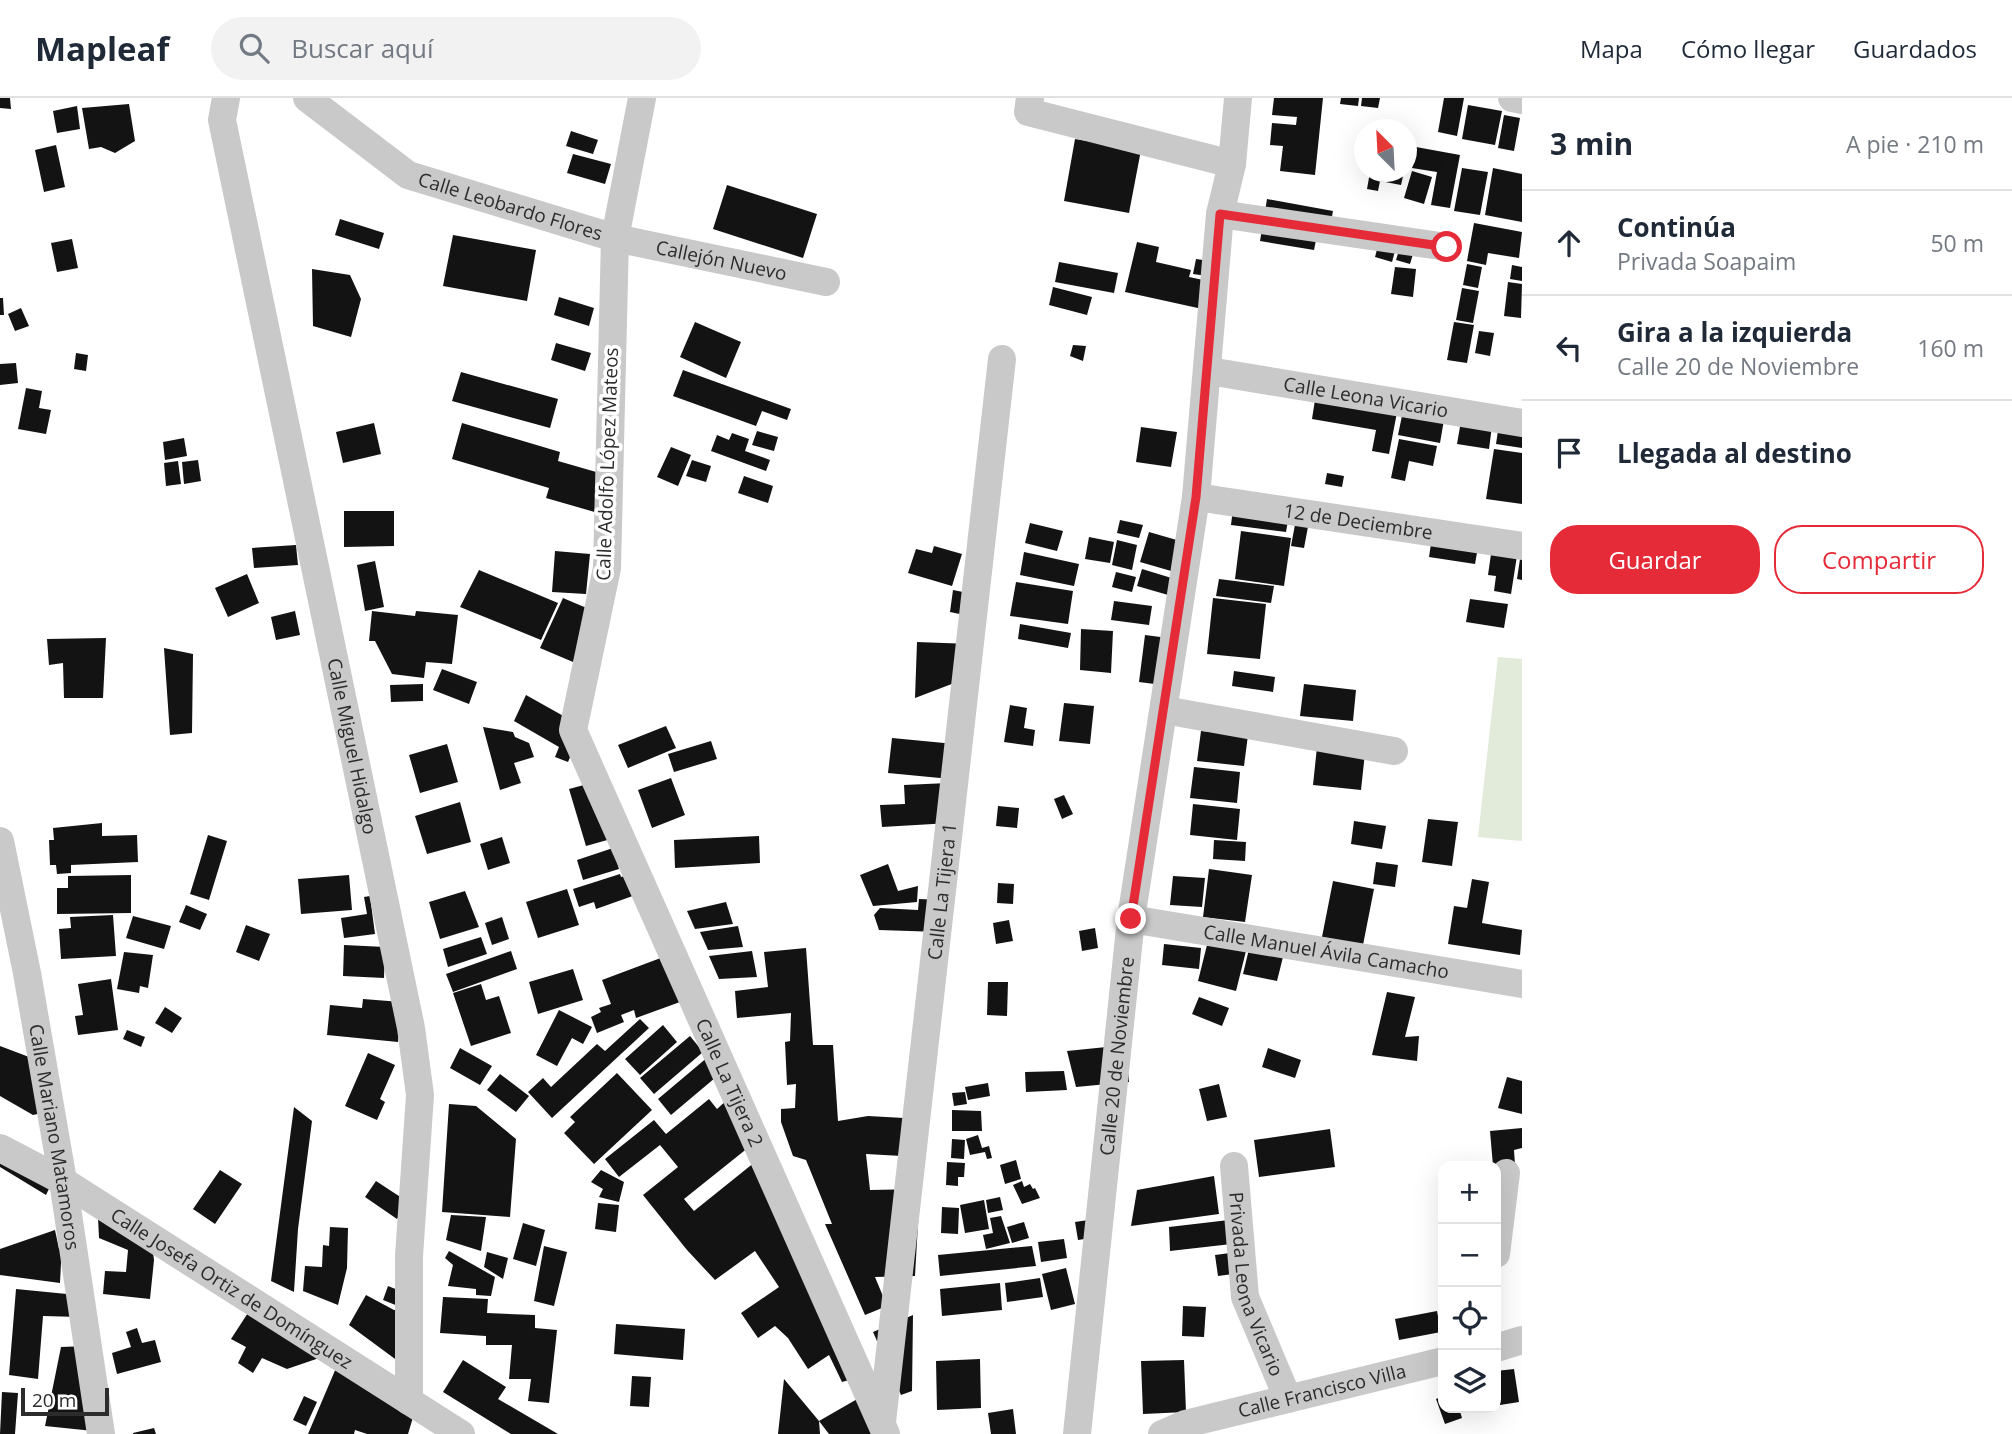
<!DOCTYPE html>
<html lang="es">
<head>
<meta charset="utf-8">
<style>
	body { margin:0; font-family:"Open Sans",sans-serif; background:#f2f2f3; color:#1f2937 }
	.controls { position:absolute; right:21px; bottom:21px; display:grid; overflow:hidden; border-radius:14px; box-shadow:0 7px 28px #0002 }
	.controls button { width:63px; height:63px; display:grid; place-items:center; padding:0; border:0; border-bottom:2px solid #e0e1e3; background:#fff; color:#1f2937; font:35px sans-serif }
	.compass { position:absolute; left:1354px; top:21px; width:63px; height:63px; border-radius:50%; background:#fff; box-shadow:0 7px 28px #0002; rotate:336deg }
	.scale { position:absolute; left:21px; bottom:18px; width:88px; box-sizing:border-box; padding-left:7px; border:4px solid #2c2c2c; border-top:0; font-size:19px; line-height:24px; white-space:nowrap; color:#2c2c2c; -webkit-text-stroke:5px #fff; paint-order:stroke }
	.stop { position:absolute; width:21px; height:21px; margin:-16px; border:5px solid #e62b38; border-radius:50%; background:#fff }
	.stop.end { background:#e62b38; border-color:#fff; box-shadow:0 2px 7px #0008 }
	.list { margin:0; padding:0; list-style:none }
	h2 { display:flex; justify-content:space-between; align-items:center; height:91px; margin:0; padding:0 28px; font-size:30px }
	h2 small { font-size:23px; font-weight:400; color:#747a83 }
	.list li { display:grid; grid-template-columns:46px 1fr auto; gap:21px; align-items:center; box-sizing:border-box; height:105px; padding:0 28px; border-top:2px solid #e0e1e3 }
	.list b { display:block; font-size:26px; white-space:nowrap }
	.list p { margin:0; font-size:23px; white-space:nowrap; color:#747a83 }
	.list em { font-size:23px; font-style:normal; color:#747a83 }
	.actions { display:flex; gap:14px; padding:21px 28px }
	.actions a { flex:1; padding:16px 0; border:2px solid #e62b38; border-radius:28px; text-align:center; font-size:24px; color:#e62b38 }
	.actions .main { background:#e62b38; color:#fff }
	.icon { flex:none; width:38px; height:38px; fill:none; stroke:currentColor; stroke-width:2; stroke-linecap:round; stroke-linejoin:round }
	.map { position:relative; flex:none; width:1522px; height:1336px; overflow:hidden }
	header { display:flex; align-items:center; gap:42px; box-sizing:border-box; height:98px; padding:0 35px; background:#fff; border-bottom:2px solid #e0e1e3 }
	header strong { font-size:33px }
	nav { display:flex; gap:38px; margin-inline-start:auto; font-size:24px }
	.search { width:490px; height:63px; background:#f2f2f3; display:flex; align-items:center; gap:18px; box-sizing:border-box; padding:0 24px; border-radius:38px; color:#747a83; font-size:26px }
	main { display:flex }
	aside { flex:1; background:#fff }
	.map>svg:first-child { display:block }
	.green { fill:#e2ead9 }
	.building { fill:#131313 }
	.lines { fill:none; stroke-linecap:round; stroke-linejoin:round }
	.minor { stroke:#c9c9c9; stroke-width:28 }
	.route { stroke:#e62b38; stroke-width:9 }
	.labels { text-anchor:middle; dominant-baseline:central; stroke-width:7; stroke-linejoin:round; paint-order:stroke }
	.street-label { font-size:19px; fill:#2c2c2c; stroke:#fff }
</style>
</head>
<body>
<header>
<strong>Mapleaf</strong>
<div class="search"><svg class="icon" aria-label="search" viewBox="0 0 24 24"><circle cx="10" cy="10" r="6"/><path d="M15 15l6 6"/></svg>Buscar aquí</div>
<nav><a>Mapa</a><a>Cómo llegar</a><a>Guardados</a></nav>
</header>
<main>
<div class="map">
<svg width="1522" height="1336" viewBox="0 0 1522 1336">
	<rect width="100%" height="100%" fill="#fff"/>
	<path class="green" d="M1498,559L1522,561V743L1478,739Z"/>
	<path class="building" d="M0,0H10L11,11L0,10Z
		M1274,0H1323L1315,77L1280,73L1283,48L1270,47L1272,25L1296,27L1297,19L1272,17Z
		M1341,0H1359L1358,8L1340,6Z
		M1362,0H1380L1378,10L1361,8Z
		M1444,0H1464L1457,38L1438,34Z
		M129,6L135,43L115,55L101,49L89,51L82,10Z
		M1468,7L1502,13L1495,47L1462,41Z
		M77,8L80,31L57,35L53,13Z
		M1504,17L1520,20L1514,53L1498,50Z
		M571,33L598,42L593,56L566,48Z
		M1075,41L1141,52L1129,115L1064,103Z
		M56,47L65,89L44,94L35,52Z
		M1416,49L1460,57L1450,110L1431,107L1437,74L1412,70Z
		M573,56L611,66L605,86L567,75Z
		M1462,70L1488,74L1480,117L1454,113Z
		M1493,70L1522,76V124L1485,117Z
		M1412,73L1432,79L1424,106L1404,100Z
		M1370,74H1404L1401,87L1380,83L1378,93L1367,91Z
		M727,87L817,116L803,160L713,131Z
		M1267,101L1333,113L1330,129L1319,127L1314,152L1260,143Z
		M340,121L384,135L379,151L335,137Z
		M1474,125L1522,134L1519,160L1488,155L1486,167L1467,163Z
		M1400,135L1392,164L1375,159L1379,144Z
		M453,137L536,152L527,203L443,188Z
		M72,141L78,170L57,174L51,145Z
		M1137,144L1159,149L1156,164L1191,172L1189,179L1222,186L1216,214L1125,194Z
		M1400,149L1414,153L1410,166L1396,162Z
		M1196,161L1225,165L1222,180L1193,176Z
		M1059,164L1118,175L1114,195L1055,184Z
		M1467,166L1482,169L1478,190L1463,187Z
		M1512,167L1522,169V183L1510,181Z
		M1395,169L1416,171L1413,199L1391,196Z
		M312,171L350,177L361,201L351,239L313,228Z
		M1508,184L1522,186L1521,220L1504,218Z
		M1053,189L1092,199L1087,217L1049,207Z
		M1462,190L1479,193L1473,225L1456,222Z
		M559,199L594,210L589,228L554,217Z
		M0,200H3L4,217H0Z
		M21,210L29,228L15,233L8,216Z
		M695,224L741,244L726,280L680,259Z
		M1454,224L1474,227L1467,265L1447,262Z
		M1479,233L1494,235L1490,258L1475,255Z
		M556,245L591,255L585,273L551,262Z
		M1073,247L1086,248L1083,263L1070,258Z
		M76,255L88,257L86,273L74,271Z
		M16,265L18,285L0,287V266Z
		M683,272L791,311L787,322L762,313L756,328L673,298Z
		M461,274L558,301L550,330L452,303Z
		M1317,289L1399,304L1389,356L1372,353L1376,332L1312,321Z
		M26,290L42,293L39,310L51,312L46,336L18,331Z
		M1404,308L1445,316L1440,345L1398,337Z
		M1500,319L1522,322V350L1496,346Z
		M1461,323L1492,328L1489,351L1457,346Z
		M374,325L381,356L343,365L336,334Z
		M462,325L560,354L558,363L617,380L605,417L546,400L549,390L452,361Z
		M1141,329L1177,334L1171,369L1136,364Z
		M757,333L778,339L774,353L752,347Z
		M732,335L749,341L745,353L770,362L766,373L711,353L717,337L729,342Z
		M184,340L187,358L165,362L163,344Z
		M1399,341L1437,348L1433,368L1409,363L1405,383L1391,380Z
		M671,349L691,357L678,388L657,379Z
		M1494,351L1522,355V406L1486,401Z
		M198,362L201,383L184,386L182,364Z
		M692,362L711,368L706,384L686,378Z
		M178,363L181,386L166,388L164,365Z
		M1327,375L1344,378L1342,389L1325,386Z
		M744,378L773,388L768,405L738,395Z
		M1233,410L1289,417L1286,434L1231,427Z
		M344,413H394V448L344,449Z
		M1297,416L1310,418L1304,450L1291,448Z
		M1120,422L1143,427L1139,440L1117,435Z
		M1030,425L1063,433L1057,453L1025,445Z
		M1434,426L1478,449L1475,466L1429,459Z
		M1241,433L1291,440L1284,488L1235,481Z
		M1149,434L1194,447L1185,477L1140,464Z
		M1089,439L1114,444L1110,465L1085,461Z
		M1117,442L1137,447L1132,472L1112,467Z
		M1493,442L1519,445L1511,496L1494,493L1496,478L1488,477Z
		M296,447L298,467L254,470L252,450Z
		M934,448L962,456L952,488L908,475L916,451L932,455Z
		M555,453L590,456L586,496L552,494Z
		M1024,454L1079,466L1074,488L1020,477Z
		M1520,461H1522V482L1517,481Z
		M375,463L384,509L365,513L357,467Z
		M1142,471L1188,485L1182,501L1137,488Z
		M479,472L558,505L541,542L460,509Z
		M1116,474L1136,479L1132,494L1112,489Z
		M247,476L259,505L228,519L215,490Z
		M1219,481L1274,488L1271,505L1216,498Z
		M1016,484L1073,493L1068,526L1010,518Z
		M953,492L978,497L974,519L950,514Z
		M563,500L596,514L573,564L540,550Z
		M1213,500L1266,506L1260,561L1207,556Z
		M1470,501L1508,506L1504,530L1466,524Z
		M1114,503L1152,508L1149,527L1111,522Z
		M295,513L300,537L276,542L271,519Z
		M372,513L415,518L416,513L458,517L452,566L426,564L424,580L392,576L375,543H369Z
		M1020,526L1071,535L1068,550L1018,541Z
		M1081,531L1113,533L1111,575L1080,572Z
		M1145,537L1176,541L1170,588L1139,584Z
		M106,540L103,600H64L63,565L49,567L47,541Z
		M917,544L971,546L970,579L915,600Z
		M164,550L193,556L192,635L170,637Z
		M442,571L477,584L469,606L433,592Z
		M1234,573L1275,579L1273,594L1232,588Z
		M423,586V603L391,604L390,587Z
		M1304,586L1356,592L1353,623L1300,618Z
		M526,597L583,629L568,664L555,659L559,649L514,623Z
		M1064,605L1094,608L1090,646L1059,643Z
		M1010,607L1027,610L1024,630L1035,632L1033,648L1004,644Z
		M666,628L676,650L628,670L618,647Z
		M483,629L513,634L515,639L529,645L534,659L514,665L521,685L500,692Z
		M1319,630L1367,636L1361,692L1313,687Z
		M1201,633L1248,637L1244,668L1197,663Z
		M892,640L965,647L961,682L888,675Z
		M711,643L717,661L674,674L668,656Z
		M447,646L458,684L420,695L409,657Z
		M1194,669L1240,674L1237,705L1190,700Z
		M671,680L685,717L652,730L638,692Z
		M595,684L625,737L586,748L569,691Z
		M948,685L950,725L882,729L880,707L905,706L904,687Z
		M1064,697L1073,716L1062,721L1054,701Z
		M460,704L471,744L427,756L415,718Z
		M1193,706L1240,711L1237,742L1190,737Z
		M998,708L1019,710L1017,730L996,728Z
		M1428,721L1458,724L1452,768L1422,764Z
		M1354,723L1386,728L1382,751L1351,746Z
		M102,725V738L137,737L138,764L71,767V775L57,776L56,767H50L49,742H54L53,730Z
		M208,737L227,743L209,802L190,796Z
		M759,738L760,765L675,770L674,742Z
		M502,739L510,765L488,772L480,746Z
		M1214,742L1246,744L1245,763L1213,761Z
		M613,750L619,771L583,782L577,762Z
		M1376,764L1398,767L1395,789L1373,786Z
		M888,766L898,793L918,788L917,804L873,808L860,777Z
		M1209,771L1252,777L1245,824L1203,819Z
		M637,774L644,794L596,811L594,804L579,809L573,791L620,776L621,779Z
		M131,777V815L57,816V790H68V778Z
		M349,777L352,812L301,816L298,781Z
		M1173,778L1205,780L1202,809L1170,807Z
		M1472,781L1489,784L1482,825L1522,832L1520,857L1448,846L1454,808L1467,810Z
		M1333,783L1374,791L1363,847L1322,839Z
		M998,785L1014,786L1013,806L997,805Z
		M567,791L579,827L538,840L526,804Z
		M465,793L479,829L440,841L429,804Z
		M370,798L375,836L344,840L341,820L367,816L364,799Z
		M919,801L942,802L940,834L879,832L874,817L880,810L918,812Z
		M726,804L733,826L695,831L687,813Z
		M186,807L207,816L200,832L179,824Z
		M113,817L116,858L61,861L59,831L71,830L70,819Z
		M133,818L171,828L164,851L126,840Z
		M502,819L509,841L492,847L485,825Z
		M1009,822L1013,843L996,846L993,825Z
		M246,827L270,836L259,863L236,854Z
		M738,828L743,849L708,852L700,834Z
		M1095,830L1098,850L1082,853L1079,833Z
		M481,839L487,856L448,869L443,851Z
		M1208,843L1246,853L1236,893L1198,883Z
		M1164,846L1201,850L1199,871L1162,867Z
		M344,847L385,849L384,880L343,878Z
		M1250,847L1284,855L1277,883L1243,876Z
		M806,850L813,947H833L838,1023L868,1018L922,1021L920,1059L866,1056L870,1092L920,1091L915,1178L875,1179L887,1208L865,1217L825,1126H832L806,1062L793,1058L781,1024V1011L795,1010L796,986L787,987L785,944L790,943L791,915L737,920L735,893L768,889L764,854Z
		M511,853L517,871L453,894L446,876Z
		M752,853L757,879L719,881L709,858Z
		M124,854L153,857L148,890L140,888L139,895L117,891Z
		M674,855L691,900L636,920L634,912L621,917L624,924L597,935L591,919L601,914L599,910L611,906L602,882Z
		M573,871L583,902L538,916L529,884Z
		M111,881L118,932L78,937L75,918L83,917L78,886Z
		M988,884H1008L1007,918L987,917Z
		M481,886L486,902L499,898L511,935L471,948L453,895Z
		M1387,894L1415,899L1405,939L1419,938L1417,963L1372,957Z
		M1199,899L1229,910L1222,928L1192,916Z
		M363,901L401,904L398,944L327,937L330,907L362,910Z
		M165,909L182,920L172,935L155,925Z
		M559,912L592,929L583,946L572,940L557,968L536,957Z
		M640,921L649,930L552,1020L528,994L543,980L551,989L597,946L605,953Z
		M663,927L677,944L640,977L625,961Z
		M127,932L145,939L141,949L123,941Z
		M690,938L703,954L654,996L640,980Z
		M1126,947L1129,984L1076,989L1067,953Z
		M0,948L45,965L51,1013L33,1017L0,998Z
		M460,950L492,968L480,987L450,970Z
		M1268,950L1301,962L1295,980L1262,969Z
		M715,953L728,969L671,1017L658,1001Z
		M368,955L395,967L380,1001L385,1004L377,1022L345,1008Z
		M1064,973L1067,992L1026,994L1025,974Z
		M617,975L652,1012L594,1066L564,1035L575,1024L570,1019Z
		M500,976L529,998L516,1014L487,992Z
		M1507,979L1522,983V1016L1498,1010Z
		M988,985L990,998L968,1002L965,989Z
		M1219,986L1227,1019L1207,1023L1199,991Z
		M965,994L967,1006L954,1008L952,995Z
		M709,1001L717,1011L728,1001L759,1041L684,1101L694,1113L765,1056L899,1336H829L819,1323L820,1336H778L784,1281L819,1323L859,1300L849,1282L842,1284L829,1257L808,1271L788,1240L775,1228L758,1240L741,1215L779,1189L755,1153L715,1182L687,1152L643,1097L678,1069L660,1047L619,1079L605,1061L654,1022L666,1036Z
		M449,1006L476,1008L516,1041L510,1119L442,1114Z
		M294,1009L312,1023L298,1131L294,1194L271,1183Z
		M952,1012L981,1013L982,1033H952Z
		M1522,1030V1050L1514,1052L1515,1067L1493,1068L1490,1033Z
		M1330,1031L1335,1069L1259,1079L1254,1042Z
		M978,1037L982,1050L989,1048L992,1060L987,1061L985,1054L970,1057L966,1041Z
		M952,1041L965,1042L964,1061L951,1060Z
		M0,1058L59,1070L46,1097L0,1069Z
		M1016,1062L1021,1081L1005,1086L1000,1067Z
		M947,1064L965,1065L964,1079H958V1088L946,1087Z
		M220,1072L242,1086L215,1126L193,1111Z
		M601,1072L624,1084L619,1104L599,1099L603,1091L591,1084Z
		M1214,1078L1219,1116L1131,1128L1137,1092Z
		M376,1083L408,1104L397,1121L365,1099Z
		M1022,1083L1024,1089L1030,1086L1033,1091L1035,1090L1040,1100L1022,1106L1013,1087Z
		M97,1099L149,1126L154,1162L150,1201L103,1196L105,1173L126,1174L128,1152L99,1140Z
		M1000,1099L1003,1112L988,1115L986,1102Z
		M984,1102L989,1131L965,1135L960,1107Z
		M598,1105L619,1107L616,1134L595,1131Z
		M942,1109L959,1110L958,1136L941,1135Z
		M451,1117L486,1119L481,1153L446,1142Z
		M1001,1118L1010,1145L986,1151L983,1137L993,1135L990,1120Z
		M1108,1119L1110,1137L1078,1142L1075,1124Z
		M1246,1120L1249,1144L1170,1153L1169,1129Z
		M1024,1124L1029,1140L1012,1145L1007,1129Z
		M523,1125L545,1132L536,1168L513,1161Z
		M330,1129L348,1130L347,1170L338,1207L303,1193L305,1168L322,1169L323,1147L329,1148Z
		M55,1132L59,1151L69,1150L61,1165L60,1185L0,1177V1151Z
		M1064,1141L1067,1160L1041,1164L1038,1144Z
		M544,1148L567,1154L554,1208L534,1203Z
		M1032,1148L1036,1168L940,1178L938,1157Z
		M1253,1152L1256,1173L1218,1178L1215,1157Z
		M449,1153L495,1179L491,1198L476,1197V1191L448,1188L453,1167L445,1160Z
		M487,1154L508,1160L503,1181L484,1169Z
		M1066,1170L1075,1206L1051,1212L1042,1176Z
		M1040,1180L1043,1199L1007,1204L1005,1185Z
		M1000,1185L1002,1212L942,1218L940,1191Z
		M388,1188L403,1194L398,1208L383,1202Z
		M16,1191L77,1197L80,1219L43,1218L38,1281L9,1277Z
		M366,1197L394,1212H415L410,1272L349,1227Z
		M443,1199L488,1201L487,1215L535,1217V1230L557,1232L549,1305L528,1303L531,1281H509L512,1247H486V1238L440,1235Z
		M257,1201L328,1257L287,1271L262,1260L253,1275L238,1265L246,1249L231,1241Z
		M1183,1208L1206,1209L1204,1239L1182,1238Z
		M1437,1213L1441,1234L1399,1242L1395,1221Z
		M913,1217L912,1293L901,1297L873,1234Z
		M616,1226L685,1231L683,1262L614,1256Z
		M137,1230L142,1245L155,1242L161,1264L117,1276L112,1255L131,1249L126,1234Z
		M87,1248L103,1334L45,1328L61,1249Z
		M980,1261L981,1310L937,1312L936,1263Z
		M463,1262L506,1289L498,1301L558,1336H511L443,1294Z
		M1184,1262L1186,1314L1143,1316L1141,1263Z
		M339,1263L417,1306L408,1336H367L355,1332L354,1336H308Z
		M1514,1271L1519,1304L1500,1307L1496,1273Z
		M632,1278L651,1279L649,1309L630,1308Z
		M2,1294L18,1295L15,1336H0Z
		M304,1298L317,1304L306,1328L293,1322Z
		M1443,1298V1310H1459L1462,1320L1445,1326L1436,1301Z
		M1013,1311L1016,1336H991L988,1315Z
		M154,1330L156,1336H133V1335Z"/>
	<g class="lines">
		<g class="minor">
			<path id="s1" d="M226,0L222,22L411,930L420,997L409,1158V1303"/>
			<path id="s2" d="M307,0L408,77L615,140L826,184"/>
			<path id="s3" d="M642,0L615,140L607,470L573,632L886,1336"/>
			<path d="M1030,0L1028,14L1232,66"/>
			<path d="M1512,0L1522,2"/>
			<path d="M1220,116L1447,149"/>
			<path id="s4" d="M1209,273L1522,325"/>
			<path id="s5" d="M1196,399L1522,448"/>
			<path d="M1164,612L1394,653"/>
			<path id="s6" d="M0,743L27,875L63,1083L101,1336"/>
			<path id="s7" d="M1131,821L1522,886"/>
			<path id="s8" d="M0,1050L63,1083L461,1336"/>
			<path id="s9" d="M1234,1068L1245,1199L1288,1301"/>
			<path d="M1496,1156L1506,1075"/>
			<path d="M1496,1250L1522,1242"/>
			<path id="s10" d="M882,1324L1002,261"/>
			<path id="s11" d="M1077,1336L1131,821L1196,399L1220,116L1232,66L1238,0"/>
			<path id="s12" d="M1162,1336L1185,1326L1443,1263"/>
		</g>
	</g>
	<g class="lines">
		<path class="route" d="M1131,821L1196,399L1220,116L1447,149"/>
	</g>
	<g class="labels">
		<g class="street-label">
			<text stroke="none"><textPath href="#s2" startOffset="234">Calle Leobardo Flores</textPath></text>
			<text stroke="none"><textPath href="#s2" startOffset="452">Callejón Nuevo</textPath></text>
			<text stroke="none"><textPath href="#s4" startOffset="159">Calle Leona Vicario</textPath></text>
			<text transform="translate(607 366) rotate(-88)">Calle Adolfo López Mateos</text>
			<text stroke="none"><textPath href="#s5" startOffset="164">12 de Deciembre</textPath></text>
			<text stroke="none"><textPath href="#s1" startOffset="662">Calle Miguel Hidalgo</textPath></text>
			<text stroke="none"><textPath href="#s10" startOffset="534">Calle La Tijera 1</textPath></text>
			<text stroke="none"><textPath href="#s7" startOffset="198">Calle Manuel Ávila Camacho</textPath></text>
			<text stroke="none"><textPath href="#s11" startOffset="380">Calle 20 de Noviembre</textPath></text>
			<text stroke="none"><textPath href="#s3" startOffset="1024">Calle La Tijera 2</textPath></text>
			<text stroke="none"><textPath href="#s6" startOffset="301">Calle Mariano Matamoros</textPath></text>
			<text stroke="none"><textPath href="#s9" startOffset="121">Privada Leona Vicario</textPath></text>
			<text stroke="none"><textPath href="#s8" startOffset="271">Calle Josefa Ortiz de Domínguez</textPath></text>
			<text stroke="none"><textPath href="#s12" startOffset="166">Calle Francisco Villa</textPath></text>
		</g>
	</g>
</svg>
<div class="controls">
<button>+</button>
<button>−</button>
<button><svg class="icon" aria-label="locate" viewBox="0 0 24 24"><circle cx="12" cy="12" r="6"/><path d="M12 2v4M12 18v4M2 12h4M18 12h4"/></svg></button>
<button><svg class="icon" aria-label="layers" viewBox="0 0 24 24"><path d="M12 4l9 5-9 5-9-5zM3 14l9 5 9-5"/></svg></button>
</div>
<svg class="compass" viewBox="-18 -18 36 36"><path d="M0-13l5 13h-10z" fill="#e53935"/><path d="M0 13l5-13h-10z" fill="#747a83"/></svg>
<div class="scale">20 m</div>
<div class="stop" style="left:1447px;top:149px"></div>
<div class="stop end" style="left:1131px;top:821px"></div>
</div>
<aside>
<h2>3 min<small>A pie · 210 m</small></h2>
<ul class="list">
<li><svg class="icon" aria-label="ahead" viewBox="0 0 24 24"><path d="M12 20V5M6 11l6-6 6 6"/></svg><div><b>Continúa</b><p>Privada Soapaim</p></div><em>50 m</em></li>
<li><svg class="icon" aria-label="left" viewBox="0 0 24 24"><path d="M17 20v-9H6M10 6l-5 5 5 5"/></svg><div><b>Gira a la izquierda</b><p>Calle 20 de Noviembre</p></div><em>160 m</em></li>
<li><svg class="icon" aria-label="arrive" viewBox="0 0 24 24"><path d="M6 21V4h12l-3 4 3 4H6"/></svg><div><b>Llegada al destino</b></div></li>
</ul>
<div class="actions"><a class="main">Guardar</a><a>Compartir</a></div>
</aside>
</main>
</body>
</html>
